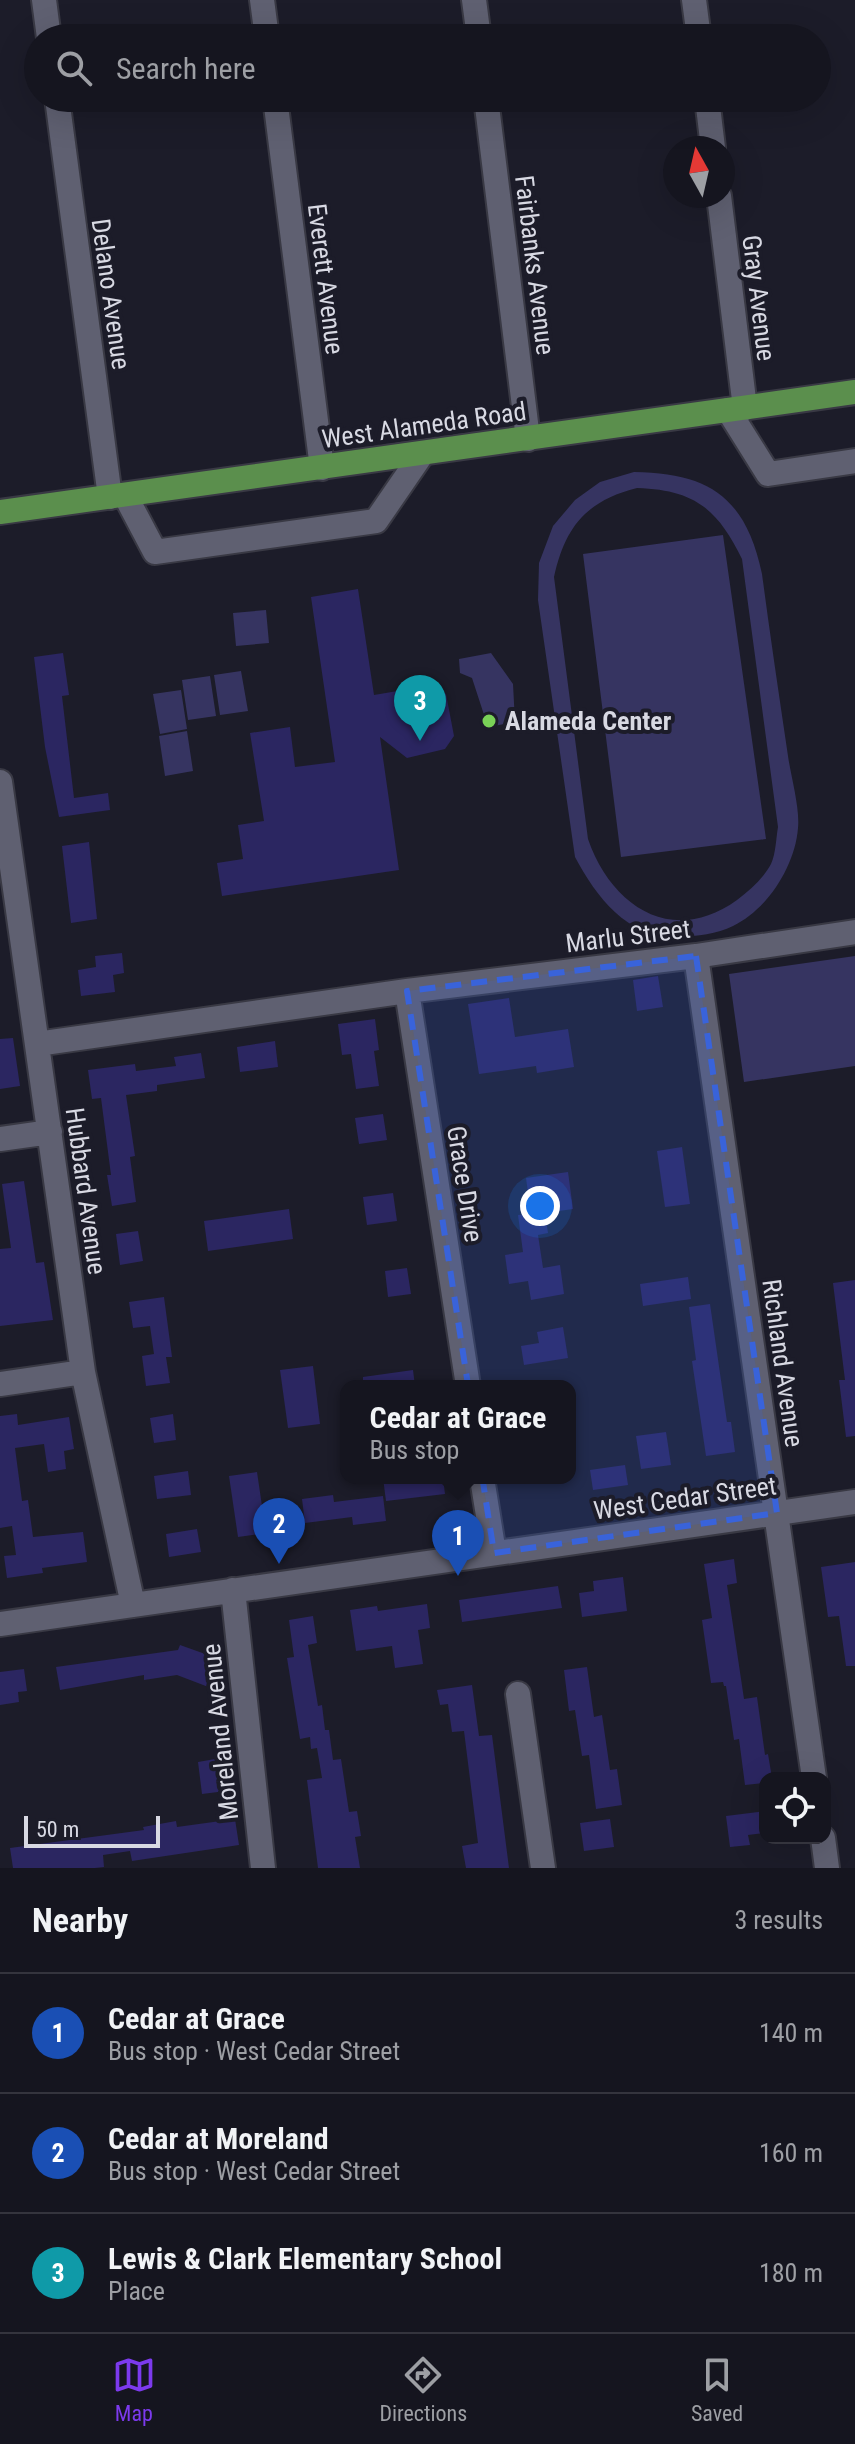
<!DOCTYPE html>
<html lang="en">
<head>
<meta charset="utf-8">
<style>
	body { margin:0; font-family:"Roboto Condensed",sans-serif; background:#22222c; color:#f1f3f6 }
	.controls { position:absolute; right:24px; bottom:24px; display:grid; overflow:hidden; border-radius:16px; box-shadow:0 8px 32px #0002 }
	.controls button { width:72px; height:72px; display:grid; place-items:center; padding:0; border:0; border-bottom:2px solid #34343d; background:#15151f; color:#f1f3f6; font:40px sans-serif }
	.compass { position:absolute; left:663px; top:136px; width:72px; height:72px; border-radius:50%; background:#15151f; box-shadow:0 8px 32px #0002; rotate:352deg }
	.scale { position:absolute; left:24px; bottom:20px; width:136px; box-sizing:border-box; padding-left:8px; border:4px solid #d8d9e3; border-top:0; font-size:22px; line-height:28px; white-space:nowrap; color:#d8d9e3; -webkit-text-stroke:6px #1c1c29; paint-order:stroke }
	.you { position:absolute; left:540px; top:1206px; width:28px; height:28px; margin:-20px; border:6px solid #fff; border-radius:50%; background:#1a73e8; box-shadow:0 0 0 12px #1a73e833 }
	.badge { display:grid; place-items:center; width:52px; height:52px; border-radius:50%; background:#7c3aed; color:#fff; font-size:26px; font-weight:700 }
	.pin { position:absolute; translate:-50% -66px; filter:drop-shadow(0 2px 4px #0008) }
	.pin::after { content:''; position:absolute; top:42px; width:28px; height:24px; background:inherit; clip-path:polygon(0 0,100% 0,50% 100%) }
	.popup { position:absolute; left:340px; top:1380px; width:236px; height:104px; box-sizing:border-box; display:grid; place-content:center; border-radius:16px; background:#15151f; filter:drop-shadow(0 2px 6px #0005); font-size:26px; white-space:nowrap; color:#9d9fa4 }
	.popup b { font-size:30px; color:#f1f3f6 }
	.popup::after { content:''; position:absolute; left:50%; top:100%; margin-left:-16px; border:16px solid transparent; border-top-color:#15151f }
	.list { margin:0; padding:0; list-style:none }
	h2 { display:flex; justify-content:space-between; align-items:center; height:104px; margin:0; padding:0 32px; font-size:34px }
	h2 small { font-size:26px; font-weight:400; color:#9d9fa4 }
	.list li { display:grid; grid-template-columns:52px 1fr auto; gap:24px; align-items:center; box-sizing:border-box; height:120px; padding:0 32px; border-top:2px solid #34343d }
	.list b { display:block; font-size:30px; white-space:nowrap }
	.list p { margin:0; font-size:26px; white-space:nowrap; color:#9d9fa4 }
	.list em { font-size:26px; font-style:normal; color:#9d9fa4 }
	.icon { flex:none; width:44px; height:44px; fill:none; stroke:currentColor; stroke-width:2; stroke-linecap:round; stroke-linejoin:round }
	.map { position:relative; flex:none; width:855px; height:1868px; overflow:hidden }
	.search { position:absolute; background:#15151f; box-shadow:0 8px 32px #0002; left:24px; right:24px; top:24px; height:88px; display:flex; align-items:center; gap:20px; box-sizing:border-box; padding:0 28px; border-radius:44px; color:#9d9fa4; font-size:30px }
	.sheet { height:464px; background:#15151f }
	nav { display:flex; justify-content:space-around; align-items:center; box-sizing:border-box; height:112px; border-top:2px solid #34343d; background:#15151f; font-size:22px; color:#9d9fa4 }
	nav a { display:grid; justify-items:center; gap:4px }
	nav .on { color:#7c3aed }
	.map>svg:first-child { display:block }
	.green { fill:#363461; fill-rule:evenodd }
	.building { fill:#2b2661 }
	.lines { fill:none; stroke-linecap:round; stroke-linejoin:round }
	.minor-casing { stroke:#393944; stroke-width:28 }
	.major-casing { stroke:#393944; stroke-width:28 }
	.minor { stroke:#5f6071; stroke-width:24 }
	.major { stroke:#5b8f4d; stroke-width:24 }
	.marked { fill:#3963da; fill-opacity:0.2; stroke:#3963da; stroke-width:6; stroke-dasharray:16 10; stroke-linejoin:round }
	.poi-dot { fill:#79d157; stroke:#1c1c29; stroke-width:3 }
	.labels { text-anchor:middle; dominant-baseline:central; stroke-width:8; stroke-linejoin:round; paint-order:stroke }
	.street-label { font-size:26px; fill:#d8d9e3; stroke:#1c1c29 }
	.poi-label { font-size:26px; font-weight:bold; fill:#d8d9e3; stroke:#1c1c29; text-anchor:start }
</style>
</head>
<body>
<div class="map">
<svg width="855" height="1868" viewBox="0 0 855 1868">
	<rect width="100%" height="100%" fill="#1c1c29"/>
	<path class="green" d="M634,472C710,473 746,498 762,574C770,635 779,695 788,756C791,777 800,808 798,828C795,866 768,909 733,926C717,934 697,936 679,937C628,939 597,898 575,857L538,600L539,563L553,526L575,500L600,482ZM637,488C694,490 717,508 742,559L778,827C776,838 776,853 771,864C763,879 750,890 737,900C672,947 611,906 588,839L554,577C565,527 586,501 637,488Z
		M723,535L766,839L621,857L583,554Z
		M266,610L269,643L236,646L233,613Z
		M491,653L513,684L515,722L488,727L472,678L460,673L459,659Z
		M241,671L248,711L220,715L214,675Z
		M210,676L216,716L188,720L182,680Z
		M181,690L187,729L160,734L153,694Z
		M187,731L193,771L165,776L159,736Z
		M855,956V1066L744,1082L729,974Z"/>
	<path class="building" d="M358,589L374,695L433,685L446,694L454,736L445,749L407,758L380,737L399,870L222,896L217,863L243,859L238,825L264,821L250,733L290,727L295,767L335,762L311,597Z
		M63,653L69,695L62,696L74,798L108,793L110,810L59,817L45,747L34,657Z
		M89,842L97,919L71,923L62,846Z
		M122,953L124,973L113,975L115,992L81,996L78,970L96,967L95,956Z
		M658,976L663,1007L637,1011L633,980Z
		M509,998L515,1037L568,1029L574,1067L537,1073L536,1066L479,1074L468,1004Z
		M375,1019L379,1050L374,1051L379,1086L356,1089L351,1054L342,1055L338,1024Z
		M13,1038L20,1086L0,1089V1039Z
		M275,1041L278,1067L240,1072L237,1047Z
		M201,1053L205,1078L157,1085V1091L126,1095L135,1156L130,1157L136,1202L112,1206L107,1175H111L101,1098L92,1099L88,1070L135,1064L136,1071L176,1066L174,1057Z
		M383,1114L387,1140L359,1144L355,1118Z
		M682,1147L690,1204L665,1207L657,1151Z
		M568,1172L573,1209L545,1213L548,1233L538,1235L543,1268L560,1265L564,1294L531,1300L528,1281L509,1284L505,1255L523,1252L518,1215L531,1214L526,1178Z
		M24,1181L36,1263L44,1262L53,1320L0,1326V1249L11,1248L2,1184Z
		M393,1193L397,1221L367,1225L363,1197Z
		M289,1209L293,1239L208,1251L204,1221Z
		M138,1231L143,1261L120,1265L116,1234Z
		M407,1268L411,1294L388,1297L385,1271Z
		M688,1277L691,1299L643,1306L640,1284Z
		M855,1280V1436L846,1437L839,1380H845L833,1283Z
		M164,1297L172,1357H166L170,1383L146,1386L142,1356L154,1354L150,1326L133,1328L129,1302Z
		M710,1304L727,1422H731L735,1452L706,1456L692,1361L696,1360L689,1307Z
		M563,1327L568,1358L524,1365L521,1346L539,1343L537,1332Z
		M313,1366L320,1424L288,1428L280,1370Z
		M413,1370L415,1386H363V1377Z
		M17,1414L18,1425L69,1417L74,1449L64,1451L66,1469L48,1472L44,1444L15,1448L22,1501L28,1500L33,1537L83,1532L87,1562L42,1568L43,1573L7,1578L4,1556L16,1555L12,1526L0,1528V1416Z
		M173,1414L176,1440L154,1443L150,1418Z
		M666,1432L671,1465L641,1469L636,1436Z
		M625,1465L628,1485L593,1490L590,1470Z
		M188,1471L191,1495L157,1499L154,1476Z
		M257,1472L266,1533L238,1537L229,1476Z
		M383,1478H443L445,1494L386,1501Z
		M333,1495L334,1502L383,1496L386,1521L353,1525L352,1517L305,1523L302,1499Z
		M197,1529L201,1552L169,1557L166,1534Z
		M734,1559L737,1583L727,1585L744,1699L757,1697L765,1755L768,1754L772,1778H765V1783L745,1785L739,1739L734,1740L726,1686H724L723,1682L711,1683L702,1620L712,1618L704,1564Z
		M855,1562V1666H846L839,1616L828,1617L821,1567Z
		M623,1577L627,1611L582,1617L579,1593L594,1591L593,1581Z
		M558,1586L562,1608L462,1622L459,1600Z
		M427,1604L430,1628L418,1630L423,1664L395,1668L392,1646L356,1651L350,1610L377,1606L378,1611Z
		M313,1616L317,1643L308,1645L318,1706L322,1705L325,1730H329L333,1760L341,1759L349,1812L357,1811L361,1836L355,1837L360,1868H318L307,1780L322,1778L317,1748L311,1749L310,1737L300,1739L287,1658L294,1657L289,1620Z
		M180,1645L208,1655L204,1666L217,1671L211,1688L177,1675L144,1680V1675L60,1690L56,1667L178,1650Z
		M587,1667L594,1717L602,1715L610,1770L617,1769L622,1805L596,1809L589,1755L582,1756L575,1710L569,1711L564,1670Z
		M24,1669L27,1691L18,1692L19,1702L0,1705V1672Z
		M472,1685L479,1736L492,1735L509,1868H466L462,1846L478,1843L464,1731L452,1732L448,1704L440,1705L437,1690Z
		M221,1758L226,1791L202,1794L198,1762Z
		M765,1811V1833L748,1835L750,1845L730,1847L726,1816Z
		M235,1819L239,1845L132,1861L130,1851L103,1855L104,1867L95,1868H13L10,1848L144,1830L143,1827L176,1821L177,1827Z
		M610,1819L614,1847L584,1851L580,1823Z"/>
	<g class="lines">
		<g class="minor-casing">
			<path id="minor" d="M44,0L49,38
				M262,0L267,38
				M474,0L479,38
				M694,0L699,38
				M57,98L110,497
				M275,98L322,468
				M486,98L528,439
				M707,98L713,148
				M719,196L745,408
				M728,410L768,474L855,461
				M125,495L155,552L376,521L422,454
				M0,782L83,1372L133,1605
				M696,956L814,1778
				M407,991L468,1386
				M37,1044L407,991L696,956L855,932
				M0,1139L50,1132
				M0,1384L83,1372
				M482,1478L494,1553
				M233,1590L263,1868
				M0,1624L855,1502
				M518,1694L543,1868
				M823,1838L827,1868"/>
		</g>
		<g class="major-casing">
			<path id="major" d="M0,512L855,392"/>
		</g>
		<use href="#minor" class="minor"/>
		<use href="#major" class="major"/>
	</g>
	<path class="marked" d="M696,956L777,1513L494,1553L407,991Z"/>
	<circle class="poi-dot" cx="489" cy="721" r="8"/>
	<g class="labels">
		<g class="street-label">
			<text transform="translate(535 265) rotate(83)">Fairbanks Avenue</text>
			<text transform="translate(326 279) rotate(83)">Everett Avenue</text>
			<text transform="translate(111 294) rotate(82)">Delano Avenue</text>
			<text transform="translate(759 298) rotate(83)">Gray Avenue</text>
			<text transform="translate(424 425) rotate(-8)">West Alameda Road</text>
			<text transform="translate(628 936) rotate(-7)">Marlu Street</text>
			<text transform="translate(465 1184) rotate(81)">Grace Drive</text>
			<text transform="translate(86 1191) rotate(82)">Hubbard Avenue</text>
			<text transform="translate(783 1363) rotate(82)">Richland Avenue</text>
			<text transform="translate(685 1498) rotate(-8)">West Cedar Street</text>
			<text transform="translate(220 1732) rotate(-96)">Moreland Avenue</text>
		</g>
		<g class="poi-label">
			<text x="505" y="721">Alameda Center</text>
		</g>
	</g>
</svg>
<div class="controls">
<button><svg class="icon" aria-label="locate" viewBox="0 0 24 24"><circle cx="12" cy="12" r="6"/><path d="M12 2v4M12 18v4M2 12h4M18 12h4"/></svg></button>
</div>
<svg class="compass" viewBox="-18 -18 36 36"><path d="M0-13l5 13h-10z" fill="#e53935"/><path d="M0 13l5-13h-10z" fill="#9d9fa4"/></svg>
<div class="scale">50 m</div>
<div class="you"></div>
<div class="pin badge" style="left:458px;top:1576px;background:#1a4fb4">1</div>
<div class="popup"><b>Cedar at Grace</b>Bus stop</div>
<div class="pin badge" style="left:279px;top:1564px;background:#1a4fb4">2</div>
<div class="pin badge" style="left:420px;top:741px;background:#0f9aa8">3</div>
<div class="search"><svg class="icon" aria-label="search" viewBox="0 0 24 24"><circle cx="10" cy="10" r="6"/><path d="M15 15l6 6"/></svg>Search here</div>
</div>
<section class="sheet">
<h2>Nearby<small>3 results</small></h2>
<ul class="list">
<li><span class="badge" style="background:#1a4fb4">1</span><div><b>Cedar at Grace</b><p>Bus stop · West Cedar Street</p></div><em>140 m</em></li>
<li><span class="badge" style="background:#1a4fb4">2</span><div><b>Cedar at Moreland</b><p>Bus stop · West Cedar Street</p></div><em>160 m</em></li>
<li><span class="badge" style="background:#0f9aa8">3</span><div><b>Lewis &amp; Clark Elementary School</b><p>Place</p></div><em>180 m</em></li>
</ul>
</section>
<nav>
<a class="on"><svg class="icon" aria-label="map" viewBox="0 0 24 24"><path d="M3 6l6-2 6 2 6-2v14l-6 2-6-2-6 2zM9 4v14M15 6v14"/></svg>Map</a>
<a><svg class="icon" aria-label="directions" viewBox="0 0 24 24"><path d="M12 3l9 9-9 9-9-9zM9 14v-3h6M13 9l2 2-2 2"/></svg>Directions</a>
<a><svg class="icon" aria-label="saved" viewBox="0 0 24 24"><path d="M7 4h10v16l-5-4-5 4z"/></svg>Saved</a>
</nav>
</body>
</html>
